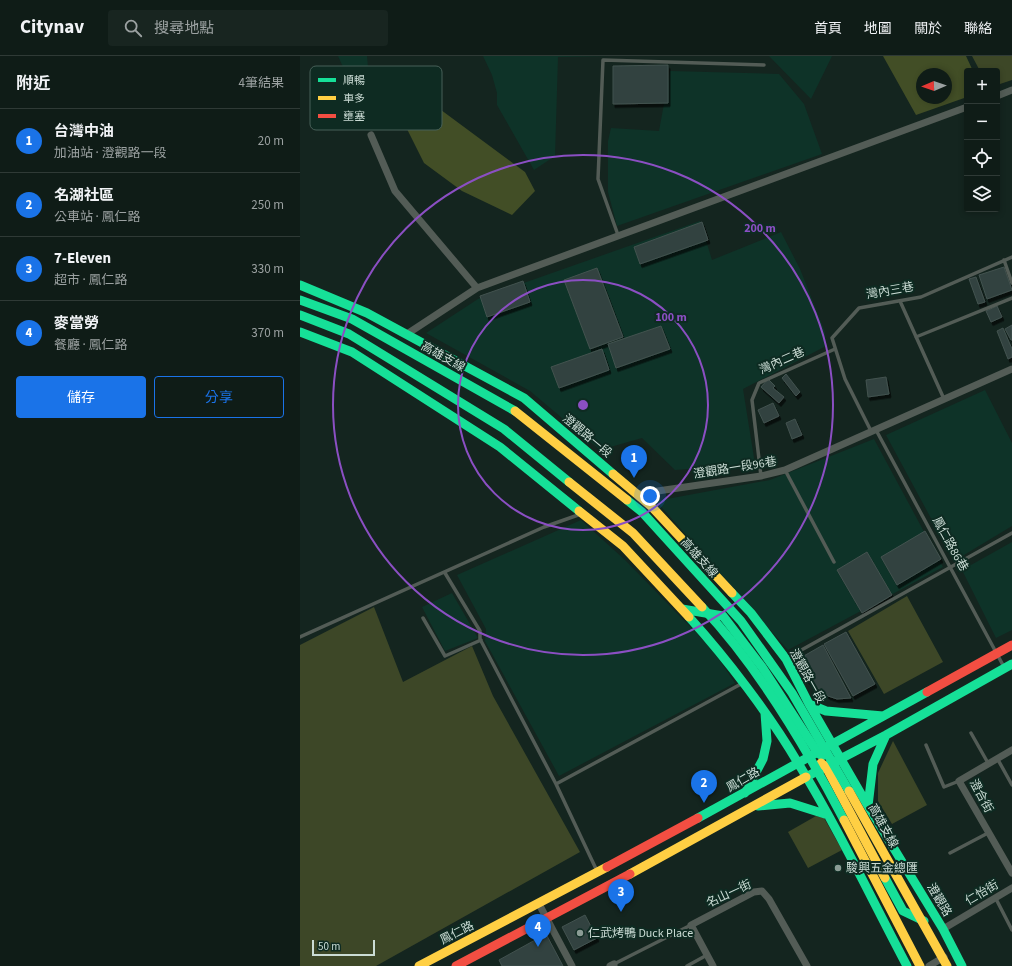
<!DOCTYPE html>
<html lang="zh-TW">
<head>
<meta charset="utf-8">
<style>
	body { margin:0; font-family:"Source Sans 3","Noto Sans TC",sans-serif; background:#182520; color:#f1f3f6 }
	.controls { position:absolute; right:12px; top:12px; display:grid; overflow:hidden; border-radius:4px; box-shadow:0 2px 6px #0003 }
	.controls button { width:36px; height:36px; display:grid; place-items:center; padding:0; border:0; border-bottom:1px solid #2f3a36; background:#0f1c17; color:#f1f3f6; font:20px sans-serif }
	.compass { position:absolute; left:616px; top:12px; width:36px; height:36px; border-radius:50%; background:#0f1c17; box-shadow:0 2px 6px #0003; rotate:268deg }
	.scale { position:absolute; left:12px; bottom:10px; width:63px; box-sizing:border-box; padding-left:4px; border:2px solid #cbdcd5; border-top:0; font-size:11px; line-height:14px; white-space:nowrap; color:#cbdcd5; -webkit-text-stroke:3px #0e2b22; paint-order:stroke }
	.you { position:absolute; left:350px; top:440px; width:14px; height:14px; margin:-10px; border:3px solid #fff; border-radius:50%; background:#1a73e8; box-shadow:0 0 0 6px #1a73e833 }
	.badge { display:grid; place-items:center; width:26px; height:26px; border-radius:50%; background:#1a73e8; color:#fff; font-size:13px; font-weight:700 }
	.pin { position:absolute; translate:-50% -33px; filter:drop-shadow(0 1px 2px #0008) }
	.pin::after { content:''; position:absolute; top:21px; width:14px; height:12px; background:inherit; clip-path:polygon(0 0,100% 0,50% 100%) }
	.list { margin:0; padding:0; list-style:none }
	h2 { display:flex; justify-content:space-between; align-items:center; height:52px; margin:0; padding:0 16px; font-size:17px }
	h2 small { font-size:13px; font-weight:400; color:#9ba1a1 }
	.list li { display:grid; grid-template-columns:26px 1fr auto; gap:12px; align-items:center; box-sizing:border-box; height:64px; padding:0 16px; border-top:1px solid #2f3a36 }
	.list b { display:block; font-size:15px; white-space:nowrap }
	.list p { margin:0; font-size:13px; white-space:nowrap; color:#9ba1a1 }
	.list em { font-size:13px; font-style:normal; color:#9ba1a1 }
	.actions { display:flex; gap:8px; padding:12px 16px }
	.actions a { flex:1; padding:9px 0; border:1px solid #1a73e8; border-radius:4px; text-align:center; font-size:14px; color:#1a73e8 }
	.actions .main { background:#1a73e8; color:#fff }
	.icon { flex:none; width:22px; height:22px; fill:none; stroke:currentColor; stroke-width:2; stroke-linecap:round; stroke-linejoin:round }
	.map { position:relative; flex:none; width:712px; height:910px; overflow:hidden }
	header { display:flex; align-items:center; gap:24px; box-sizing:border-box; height:56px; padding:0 20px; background:#0f1c17; border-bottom:1px solid #2f3a36 }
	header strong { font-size:19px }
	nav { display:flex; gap:22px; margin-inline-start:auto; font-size:14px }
	.search { width:280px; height:36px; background:#182520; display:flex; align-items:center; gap:10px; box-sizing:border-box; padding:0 14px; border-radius:4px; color:#9ba1a1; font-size:15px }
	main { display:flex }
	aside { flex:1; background:#0f1c17 }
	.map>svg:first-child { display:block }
	.built { fill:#0e3328 }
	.green { fill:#3d4727 }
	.forest { fill:#424e26; fill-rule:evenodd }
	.building { fill:#314340; stroke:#43524f; filter:url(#shadow) }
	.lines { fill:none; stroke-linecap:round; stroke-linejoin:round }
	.lane { stroke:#535c56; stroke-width:3.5 }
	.street { stroke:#535c56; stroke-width:7 }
	.fast { stroke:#16e098; stroke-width:9 }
	.slow { stroke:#ffcf43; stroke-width:9 }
	.jam { stroke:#f24e42; stroke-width:9 }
	.fast-bridge { stroke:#16e098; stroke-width:9 }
	.slow-bridge { stroke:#ffcf43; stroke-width:9 }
	.ring { fill:none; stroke:#8b4fc3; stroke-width:2 }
	.poi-dot { fill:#8b9c95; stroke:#0e2b22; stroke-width:1.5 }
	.labels { text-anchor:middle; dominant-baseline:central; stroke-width:4; stroke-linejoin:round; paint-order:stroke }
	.street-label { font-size:12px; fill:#cbdcd5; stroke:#0e2b22 }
	.poi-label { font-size:12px; fill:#cbdcd5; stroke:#0e2b22; text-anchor:start }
	.key { fill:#0e2b22; stroke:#476058; stroke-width:1 }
	.key-label { font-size:11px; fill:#cbdcd5 }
	.centre { fill:#8b4fc3; stroke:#0e2b22; stroke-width:2 }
	.ring-label { font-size:12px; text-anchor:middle; font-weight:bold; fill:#8b4fc3; stroke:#0e2b22; stroke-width:4; stroke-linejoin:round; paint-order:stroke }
</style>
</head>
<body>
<header>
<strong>Citynav</strong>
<div class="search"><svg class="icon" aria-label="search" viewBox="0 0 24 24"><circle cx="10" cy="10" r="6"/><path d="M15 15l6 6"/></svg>搜尋地點</div>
<nav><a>首頁</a><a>地圖</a><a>關於</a><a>聯絡</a></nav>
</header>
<main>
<aside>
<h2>附近<small>4筆結果</small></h2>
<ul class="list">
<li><span class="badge">1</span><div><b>台灣中油</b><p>加油站 · 澄觀路一段</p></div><em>20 m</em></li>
<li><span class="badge">2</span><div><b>名湖社區</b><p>公車站 · 鳳仁路</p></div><em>250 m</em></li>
<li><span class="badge">3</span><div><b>7-Eleven</b><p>超市 · 鳳仁路</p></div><em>330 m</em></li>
<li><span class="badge">4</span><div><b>麥當勞</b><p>餐廳 · 鳳仁路</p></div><em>370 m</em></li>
</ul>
<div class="actions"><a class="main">儲存</a><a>分享</a></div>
</aside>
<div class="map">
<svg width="712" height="910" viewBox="0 0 712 910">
	<defs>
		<filter id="shadow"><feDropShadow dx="2" dy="3.5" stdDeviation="0" flood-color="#0009"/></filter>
	</defs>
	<rect width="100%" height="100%" fill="#14251f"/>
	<path class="built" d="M38,0H67L68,11H43Z
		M183,0H309L258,1L255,100L234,114L197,49V37L192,19Z
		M469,0H532L511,43Z
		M370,15L479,18L504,48L522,98L317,170L308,136V85L311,72L359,75Z
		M400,165L412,204L481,176L500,213L525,276L526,290L443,333L455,408L375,414L342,382L300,394L230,335L126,277L178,243Z
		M685,334L712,387V470L654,505L586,379Z
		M574,383L643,511L488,594L356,445L470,424Z
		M281,464L325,504L412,593L435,627L259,720L185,585L186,573L157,519Z
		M712,486V574L696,582L662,514Z
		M152,537L178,582L145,595L122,551Z"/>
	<path class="green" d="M672,0H712V24L697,29V15H680Z
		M607,540L643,606L584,638L548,575Z
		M74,551L103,626L172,590L193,640L280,796L76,910H0V589Z
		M593,685L627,749L592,768L578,745V717Z
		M516,760L524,762L542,794L508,812L488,776Z"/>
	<path class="forest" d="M583,0H666L673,15H667V41L616,59ZM622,18H646V42H622Z
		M109,41L137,51L225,116L235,135L212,159L162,135L124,107L101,61Z"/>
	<path class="building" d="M368,9V47L313,48V10Z
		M402,166L408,184L340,208L334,191Z
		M704,211L712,234L687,243L679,219Z
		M297,212L323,281L290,293L264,224Z
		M676,221L685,246L678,248L669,223Z
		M223,225L230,246L187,261L180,240Z
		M697,250L702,261L691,266L686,255Z
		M712,269V284H711L705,273Z
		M361,270L370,293L316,312L308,288Z
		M703,272L712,293V301L708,303L697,275Z
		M302,293L309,314L259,332L251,311Z
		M486,318L500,336L496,340L482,322Z
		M586,321L589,338L568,341L566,324Z
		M468,323L475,330L473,332L484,341L479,347L461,331Z
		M473,347L479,360L464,367L458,354Z
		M495,363L502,379L492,383L486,367Z
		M625,475L641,503L597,529L581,501Z
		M567,496L592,539L562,557L537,514Z
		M546,576L575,628L553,640L524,588Z
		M523,589L551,642L537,643L528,640L507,624L498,612L495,605Z
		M285,859L297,882L274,894L262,871Z
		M246,878L263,910H202L199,904Z"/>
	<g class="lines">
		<path class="lane" d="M318,179L298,123L303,4L464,9
			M704,204L712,227
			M600,245L644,343
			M616,281L712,242
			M576,374L704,611
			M571,375L545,323L532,282L559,252L621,241L712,201
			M485,414L534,506
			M461,420L452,344L459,327L535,293
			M145,517L180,575V583L256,728L297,815
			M123,562L145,600L181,584
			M0,581L244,471L281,458
			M487,602L712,477
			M671,677L688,707
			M626,689L644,731L659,725
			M697,702L712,729
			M256,728L441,628
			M650,797L688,777
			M695,841L712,874
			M314,908L391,869
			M387,910L407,899"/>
		<path class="street" d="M697,40L712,34
			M71,79L95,135L177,232
			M107,278L177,232L667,51
			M337,438L461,420L485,414L712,313
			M712,694L659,725L712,817
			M239,848L272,910
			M643,873L712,832
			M310,910L314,908V910
			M413,910L391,869L454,836L462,835L469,843L507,910
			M629,910L644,901"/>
		<path class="fast" d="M0,229L67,257L224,342L313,418
			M0,276L52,296L200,391L279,455
			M432,537L451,557L486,603L509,648L568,750L643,873L662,910
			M382,553L423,560L462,611L517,696L522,700
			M389,561C427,603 469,658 498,707C538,772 571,842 607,910
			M509,648L526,655L583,660
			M506,721L586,679L712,608
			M445,737L463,703L467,685L465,657
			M458,750L490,747L528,759
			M568,750L573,708L586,679
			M398,762L627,636
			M585,822L603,855L624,865"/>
		<path class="slow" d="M313,418L351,450L432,537
			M279,455L323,490L389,561
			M521,707L526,711L585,822
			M330,818L506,721
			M119,910L307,811"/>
		<path class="jam" d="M627,636L712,589
			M307,811L398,762
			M156,910L330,818"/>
		<path class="fast-bridge" d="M0,244L52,263L215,355
			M0,259L49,278L204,373L269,426
			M327,444L342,456L441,565L492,637L549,735
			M402,551C457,609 507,693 544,764"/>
		<path class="slow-bridge" d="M215,355L327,444
			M269,426L333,477L402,551
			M549,735L647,910
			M544,764L620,910"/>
	</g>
	<g class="ring">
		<circle cx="283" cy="349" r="125"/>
		<circle cx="283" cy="349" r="250"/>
	</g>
	<g class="poi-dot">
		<circle cx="538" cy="812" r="4"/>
		<circle cx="280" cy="877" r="4"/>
	</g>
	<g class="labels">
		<g class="street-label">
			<text transform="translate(590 235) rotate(-10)">灣內三巷</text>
			<text transform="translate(143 301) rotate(29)">高雄支線</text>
			<text transform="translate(482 305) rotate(-24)">灣內二巷</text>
			<text transform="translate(287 380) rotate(40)">澄觀路一段</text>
			<text transform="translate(435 412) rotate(-9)">澄觀路一段96巷</text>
			<text transform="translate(650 488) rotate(61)">鳳仁路86巷</text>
			<text transform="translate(399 502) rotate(48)">高雄支線</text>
			<text transform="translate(507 620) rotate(61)">澄觀路一段</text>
			<text transform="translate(443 724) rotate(-30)">鳳仁路</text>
			<text transform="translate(681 740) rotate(62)">澄合街</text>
			<text transform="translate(583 770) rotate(61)">高雄支線</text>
			<text transform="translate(682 837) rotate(-31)">仁怡街</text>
			<text transform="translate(429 838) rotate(-25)">名山一街</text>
			<text transform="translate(639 844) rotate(59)">澄觀路</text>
			<text transform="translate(157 877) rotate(-27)">鳳仁路</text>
		</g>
		<g class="poi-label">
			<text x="546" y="812">駿興五金總匯</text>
			<text x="288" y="877">仁武烤鴨 Duck Place</text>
		</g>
	</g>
	<rect x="10" y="10" width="132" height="64" rx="6" class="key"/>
	<rect x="18" y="22" width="18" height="4" fill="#16e098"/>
	<rect x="18" y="40" width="18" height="4" fill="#ffcf43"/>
	<rect x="18" y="58" width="18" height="4" fill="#f24e42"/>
	<g class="key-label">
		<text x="43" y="28">順暢</text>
		<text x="43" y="46">車多</text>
		<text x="43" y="64">壅塞</text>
	</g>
	<circle cx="283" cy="349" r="6" class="centre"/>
	<g class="ring-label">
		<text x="460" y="176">200 m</text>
		<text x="371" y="265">100 m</text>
	</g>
</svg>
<div class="controls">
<button>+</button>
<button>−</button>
<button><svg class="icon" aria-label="locate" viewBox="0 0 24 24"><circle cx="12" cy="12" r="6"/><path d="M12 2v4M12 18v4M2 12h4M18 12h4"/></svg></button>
<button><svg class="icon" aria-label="layers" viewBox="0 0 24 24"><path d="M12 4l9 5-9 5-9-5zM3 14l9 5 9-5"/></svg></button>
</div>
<svg class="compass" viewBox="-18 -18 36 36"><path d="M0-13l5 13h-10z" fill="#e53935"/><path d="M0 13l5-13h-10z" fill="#9ba1a1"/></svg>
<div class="scale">50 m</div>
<div class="you"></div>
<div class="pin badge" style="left:334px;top:422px">1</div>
<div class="pin badge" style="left:404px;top:747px">2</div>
<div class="pin badge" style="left:321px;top:856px">3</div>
<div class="pin badge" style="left:238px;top:891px">4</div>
</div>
</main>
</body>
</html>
